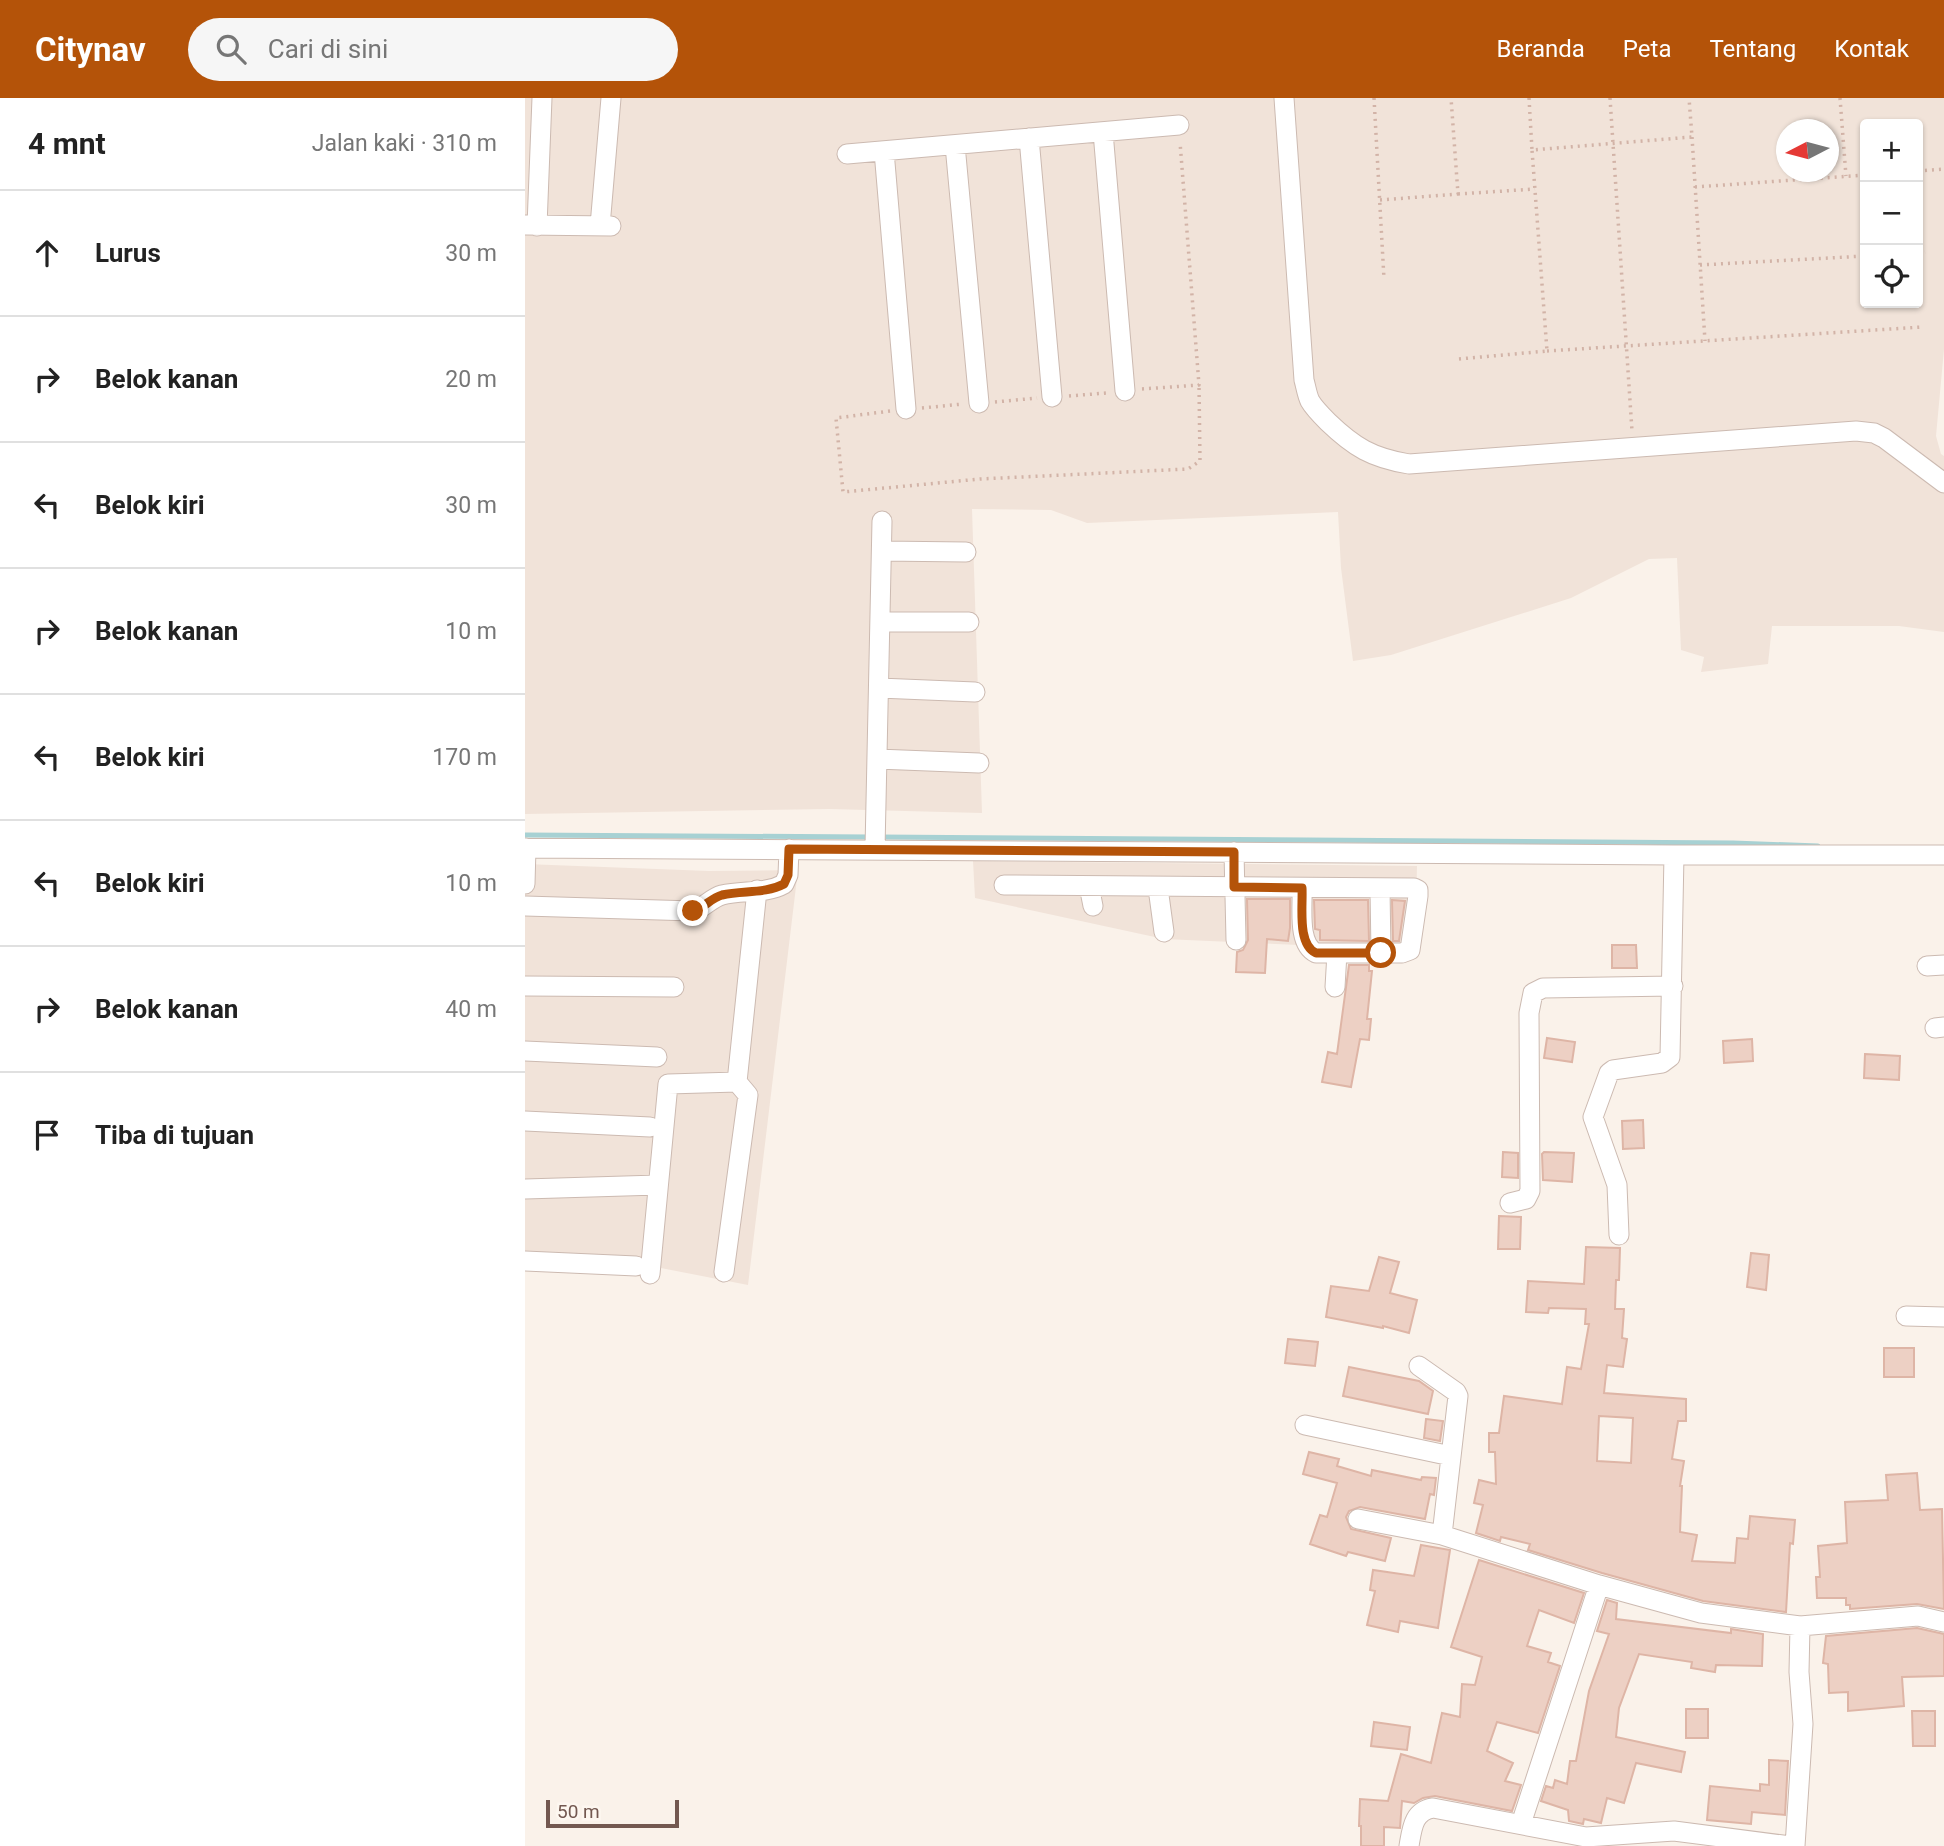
<!DOCTYPE html>
<html lang="id">
<head>
<meta charset="utf-8">
<style>
	body { margin:0; font-family:Roboto,sans-serif; background:#f6f6f6; color:#222 }
	.controls { position:absolute; right:21px; top:21px; display:grid; overflow:hidden; border-radius:7px; box-shadow:0 2px 5px #0004 }
	.controls button { width:63px; height:63px; display:grid; place-items:center; padding:0; border:0; border-bottom:2px solid #e0e0e0; background:#fff; color:#222; font:35px sans-serif }
	.compass { position:absolute; left:1251px; top:21px; width:63px; height:63px; border-radius:50%; background:#fff; box-shadow:0 2px 5px #0004; rotate:264deg }
	.scale { position:absolute; left:21px; bottom:18px; width:133px; box-sizing:border-box; padding-left:7px; border:4px solid #735850; border-top:0; font-size:19px; line-height:24px; white-space:nowrap; color:#735850; -webkit-text-stroke:5px #fdf7f0; paint-order:stroke }
	.stop { position:absolute; width:21px; height:21px; margin:-16px; border:5px solid #b45309; border-radius:50%; background:#fff }
	.stop.end { background:#b45309; border-color:#fff; box-shadow:0 2px 7px #0008 }
	.list { margin:0; padding:0; list-style:none }
	h2 { display:flex; justify-content:space-between; align-items:center; height:91px; margin:0; padding:0 28px; font-size:30px }
	h2 small { font-size:23px; font-weight:400; color:#767676 }
	.list li { display:grid; grid-template-columns:46px 1fr auto; gap:21px; align-items:center; box-sizing:border-box; height:126px; padding:0 28px; border-top:2px solid #e0e0e0 }
	.list b { display:block; font-size:26px; white-space:nowrap }
	.list em { font-size:23px; font-style:normal; color:#767676 }
	.icon { flex:none; width:38px; height:38px; fill:none; stroke:currentColor; stroke-width:2; stroke-linecap:round; stroke-linejoin:round }
	.map { position:relative; flex:none; width:1419px; height:1748px; overflow:hidden }
	header { display:flex; align-items:center; gap:42px; box-sizing:border-box; height:98px; padding:0 35px; background:#b45309; color:#fff }
	header strong { font-size:33px }
	nav { display:flex; gap:38px; margin-inline-start:auto; font-size:24px }
	.search { width:490px; height:63px; background:#f6f6f6; display:flex; align-items:center; gap:18px; box-sizing:border-box; padding:0 24px; border-radius:38px; color:#767676; font-size:26px }
	main { display:flex }
	aside { flex:1; background:#fff }
	.map>svg:first-child { display:block }
	.residential { fill:#f1e3d9; fill-rule:evenodd }
	.lines { fill:none; stroke-linecap:round; stroke-linejoin:round }
	.stream { stroke:#a7d1d3; stroke-width:5 }
	.building { fill:#edd0c4; stroke:#deb5a6; stroke-width:2; fill-rule:evenodd }
	.minor-casing { stroke:#ccbab1; stroke-width:21 }
	.path { stroke:#d2b3a7; stroke-width:3.5; stroke-dasharray:2 5; stroke-linecap:butt }
	.minor { stroke:#fff; stroke-width:19 }
	.route { stroke:#b45309; stroke-width:9 }
</style>
</head>
<body>
<header>
<strong>Citynav</strong>
<div class="search"><svg class="icon" aria-label="search" viewBox="0 0 24 24"><circle cx="10" cy="10" r="6"/><path d="M15 15l6 6"/></svg>Cari di sini</div>
<nav><a>Beranda</a><a>Peta</a><a>Tentang</a><a>Kontak</a></nav>
</header>
<main>
<aside>
<h2>4 mnt<small>Jalan kaki · 310 m</small></h2>
<ul class="list">
<li><svg class="icon" aria-label="ahead" viewBox="0 0 24 24"><path d="M12 20V5M6 11l6-6 6 6"/></svg><div><b>Lurus</b></div><em>30 m</em></li>
<li><svg class="icon" aria-label="right" viewBox="0 0 24 24"><path d="M7 20v-9h11M14 6l5 5-5 5"/></svg><div><b>Belok kanan</b></div><em>20 m</em></li>
<li><svg class="icon" aria-label="left" viewBox="0 0 24 24"><path d="M17 20v-9H6M10 6l-5 5 5 5"/></svg><div><b>Belok kiri</b></div><em>30 m</em></li>
<li><svg class="icon" aria-label="right" viewBox="0 0 24 24"><path d="M7 20v-9h11M14 6l5 5-5 5"/></svg><div><b>Belok kanan</b></div><em>10 m</em></li>
<li><svg class="icon" aria-label="left" viewBox="0 0 24 24"><path d="M17 20v-9H6M10 6l-5 5 5 5"/></svg><div><b>Belok kiri</b></div><em>170 m</em></li>
<li><svg class="icon" aria-label="left" viewBox="0 0 24 24"><path d="M17 20v-9H6M10 6l-5 5 5 5"/></svg><div><b>Belok kiri</b></div><em>10 m</em></li>
<li><svg class="icon" aria-label="right" viewBox="0 0 24 24"><path d="M7 20v-9h11M14 6l5 5-5 5"/></svg><div><b>Belok kanan</b></div><em>40 m</em></li>
<li><svg class="icon" aria-label="arrive" viewBox="0 0 24 24"><path d="M6 21V4h12l-3 4 3 4H6"/></svg><div><b>Tiba di tujuan</b></div></li>
</ul>
</aside>
<div class="map">
<svg width="1419" height="1748" viewBox="0 0 1419 1748">
	<rect width="100%" height="100%" fill="#faf2ea"/>
	<path class="residential" d="M0,0H1419V251L1411,338L1416,356L1419,358V534L1374,528H1247L1243,566L1176,574L1179,559L1156,552L1152,460L1124,461L1046,500L866,557L828,563L816,470L813,414L562,425L526,412L447,411L457,715L304,711L0,716ZM1340,26H1393V205H1340ZM1262,32H1304V74H1262Z
		M448,763L892,768L890,852L639,841L450,800Z
		M0,766L184,773L273,772L223,1187L100,1163L0,1162Z"/>
	<g class="lines">
		<path class="stream" d="M0,737L345,739
			M355,739L1208,745L1293,748"/>
	</g>
	<path class="building" d="M722,801H765V830L763,843L742,841L740,875L711,874L712,854L718,852L723,842Z
		M789,802H843L844,843L795,842V832L790,831Z
		M867,802L880,803L874,843H868Z
		M1087,847H1111L1112,870H1087Z
		M824,867H844V873H847L842,921H846L844,942L835,941L826,989L797,984L803,954L812,956Z
		M1022,940L1050,944L1047,964L1019,960Z
		M1227,941L1228,963L1199,965L1198,943Z
		M1340,956L1375,958L1374,982L1339,980Z
		M1118,1022L1119,1050L1098,1051L1097,1023Z
		M978,1054L993,1055V1080L977,1079Z
		M1019,1054L1049,1055L1047,1084L1018,1082L1017,1056Z
		M974,1118L996,1119L995,1151H973Z
		M1061,1149L1095,1150L1094,1182H1091L1090,1211H1099L1097,1240L1102,1241L1098,1269L1082,1267L1079,1295L1161,1301V1323H1153L1147,1361L1159,1363L1155,1388H1157L1155,1434L1172,1437L1167,1463L1210,1465L1212,1440L1223,1441L1225,1418L1270,1422L1268,1446L1265,1445L1261,1514L1178,1503L1077,1475L1003,1452L1005,1446L976,1439L975,1443L951,1435L958,1407L949,1405L954,1382L971,1386L970,1354H964V1335H974L979,1298L1037,1306L1042,1269L1056,1271L1064,1226H1060L1061,1211L1024,1210L1023,1215L1001,1214L1003,1183L1059,1186ZM1074,1318L1108,1320L1106,1365L1072,1363Z
		M1226,1155L1244,1157L1241,1192L1222,1189Z
		M854,1159L874,1164L865,1195L892,1202L884,1235L858,1228V1230L801,1219L806,1188L844,1193Z
		M763,1241L793,1244L790,1268L760,1265Z
		M1359,1250H1389V1279H1359Z
		M824,1269L894,1283L908,1293L903,1316L818,1298Z
		M901,1321L918,1323L915,1343L899,1340Z
		M784,1354L814,1361L812,1368L846,1378L847,1372L896,1382L897,1379L911,1380L909,1397L905,1396L900,1421L835,1409L824,1413L821,1419L826,1431L866,1440L860,1463L823,1454L821,1458L785,1446L795,1417L802,1419L812,1385L778,1376Z
		M1392,1375L1395,1412L1417,1411L1419,1511L1392,1506L1325,1511V1507H1321V1500H1292L1291,1479H1295L1293,1448L1322,1445L1320,1404L1363,1402L1361,1377Z
		M896,1447L925,1452L913,1530L875,1523L873,1534L842,1527L850,1493L845,1492L848,1472L889,1478Z
		M954,1462L1059,1495L1049,1525L1014,1512L1002,1548L1026,1555L1023,1564L1035,1568L1013,1635L972,1624L962,1653L988,1665L980,1683L996,1687L987,1713L910,1698L898,1700L889,1705L877,1703L875,1730L859,1729V1748H836V1728H834L835,1701L863,1703L876,1656L906,1665L917,1615L935,1619L937,1586L950,1587L957,1559L926,1549Z
		M1082,1502L1092,1505L1091,1521L1206,1535V1531L1238,1536L1237,1568L1191,1567L1190,1574L1166,1570L1167,1564L1114,1556L1094,1610L1091,1639L1160,1654L1156,1674L1111,1665L1099,1705L1082,1700L1076,1725L1059,1721L1058,1726L1044,1723L1043,1712L1016,1703L1021,1688L1028,1690L1030,1682L1042,1686L1045,1663H1051L1064,1593L1084,1536L1072,1533Z
		M1392,1530L1419,1536V1578L1377,1579L1379,1608L1323,1613V1594L1304,1595L1303,1566L1298,1565L1301,1538Z
		M1161,1611H1183V1640H1161Z
		M1387,1613H1410V1648H1388Z
		M849,1624L885,1629L882,1652L846,1648Z
		M1244,1662L1263,1663L1260,1717L1227,1714L1226,1726L1182,1722L1185,1688L1235,1693V1686L1244,1687Z"/>
	<g class="lines">
		<g class="minor-casing">
			<path id="minor" d="M759,0L779,282C781,289 782,297 785,303C789,310 797,318 803,324C829,349 847,360 884,366L1331,333L1349,335L1359,340L1419,385
				M578,34L600,293
				M504,40L527,299
				M430,47L454,305
				M359,53L381,311
				M322,56L654,27
				M1,127L86,128
				M12,128L17,0
				M75,128L86,0
				M357,453L441,454
				M355,524H444
				M354,590L450,594
				M352,661L454,665
				M0,750L1149,757H1419
				M350,751L357,423
				M709,754L711,842
				M0,786L1,750
				M479,787L889,790L893,792V798L885,852L877,855H791C772,846 778,809 777,790
				M564,788L568,808
				M633,790L639,834
				M855,791L856,855
				M0,808L168,813C179,810 186,800 197,797C218,792 241,796 259,786L263,777L264,751
				M1402,868L1419,867
				M0,888L149,889
				M810,889L812,855
				M1410,930L1419,929
				M0,953L132,959
				M0,1023L125,1029
				M0,1091L133,1087
				M985,1105L1001,1101L1005,1093L1004,915L1008,895L1018,890L1148,888
				M1094,1137L1092,1087L1068,1019L1084,975L1088,972L1137,965L1145,959L1149,757
				M0,1163L111,1168
				M199,1174L223,997L212,984L232,792
				M125,1176L143,986L212,984
				M1381,1218L1419,1219
				M894,1268L931,1294L933,1298L917,1437
				M780,1327L926,1358
				M833,1421L917,1437L1074,1487L1176,1515L1275,1528L1393,1518L1419,1524
				M996,1726L1074,1487
				M884,1748C887,1731 888,1713 908,1710L1061,1739L1149,1733L1265,1748
				M1270,1748L1278,1626L1274,1574L1275,1528"/>
		</g>
		<path class="path" d="M849,0L859,181
			M1004,0L1007,52L1167,39L1164,0
			M1085,0L1107,333
			M1315,0L1321,78
			M1167,39L1180,243
			M1393,73L1419,71
			M1170,89L1340,77
			M933,96L1010,91
			M855,102L933,96L926,0
			M1393,155L1400,154
			M1175,167L1340,158
			M1022,253L1397,229
			M934,261L1022,253L1007,52
			M617,291L674,287L655,44
			M544,298L581,295
			M470,304L512,300
			M397,310L438,306
			M365,313L311,320L318,394L455,381L663,371L675,363L674,287"/>
		<use href="#minor" class="minor"/>
	</g>
	<g class="lines">
		<path class="route" d="M168,813C179,810 186,800 197,797C218,792 240,796 259,786L263,777L264,751L709,754V789L777,790C778,809 772,846 791,855H856"/>
	</g>
</svg>
<div class="controls">
<button>+</button>
<button>−</button>
<button><svg class="icon" aria-label="locate" viewBox="0 0 24 24"><circle cx="12" cy="12" r="6"/><path d="M12 2v4M12 18v4M2 12h4M18 12h4"/></svg></button>
</div>
<svg class="compass" viewBox="-18 -18 36 36"><path d="M0-13l5 13h-10z" fill="#e53935"/><path d="M0 13l5-13h-10z" fill="#767676"/></svg>
<div class="scale">50 m</div>
<div class="stop" style="left:856px;top:855px"></div>
<div class="stop end" style="left:168px;top:813px"></div>
</div>
</main>
</body>
</html>
